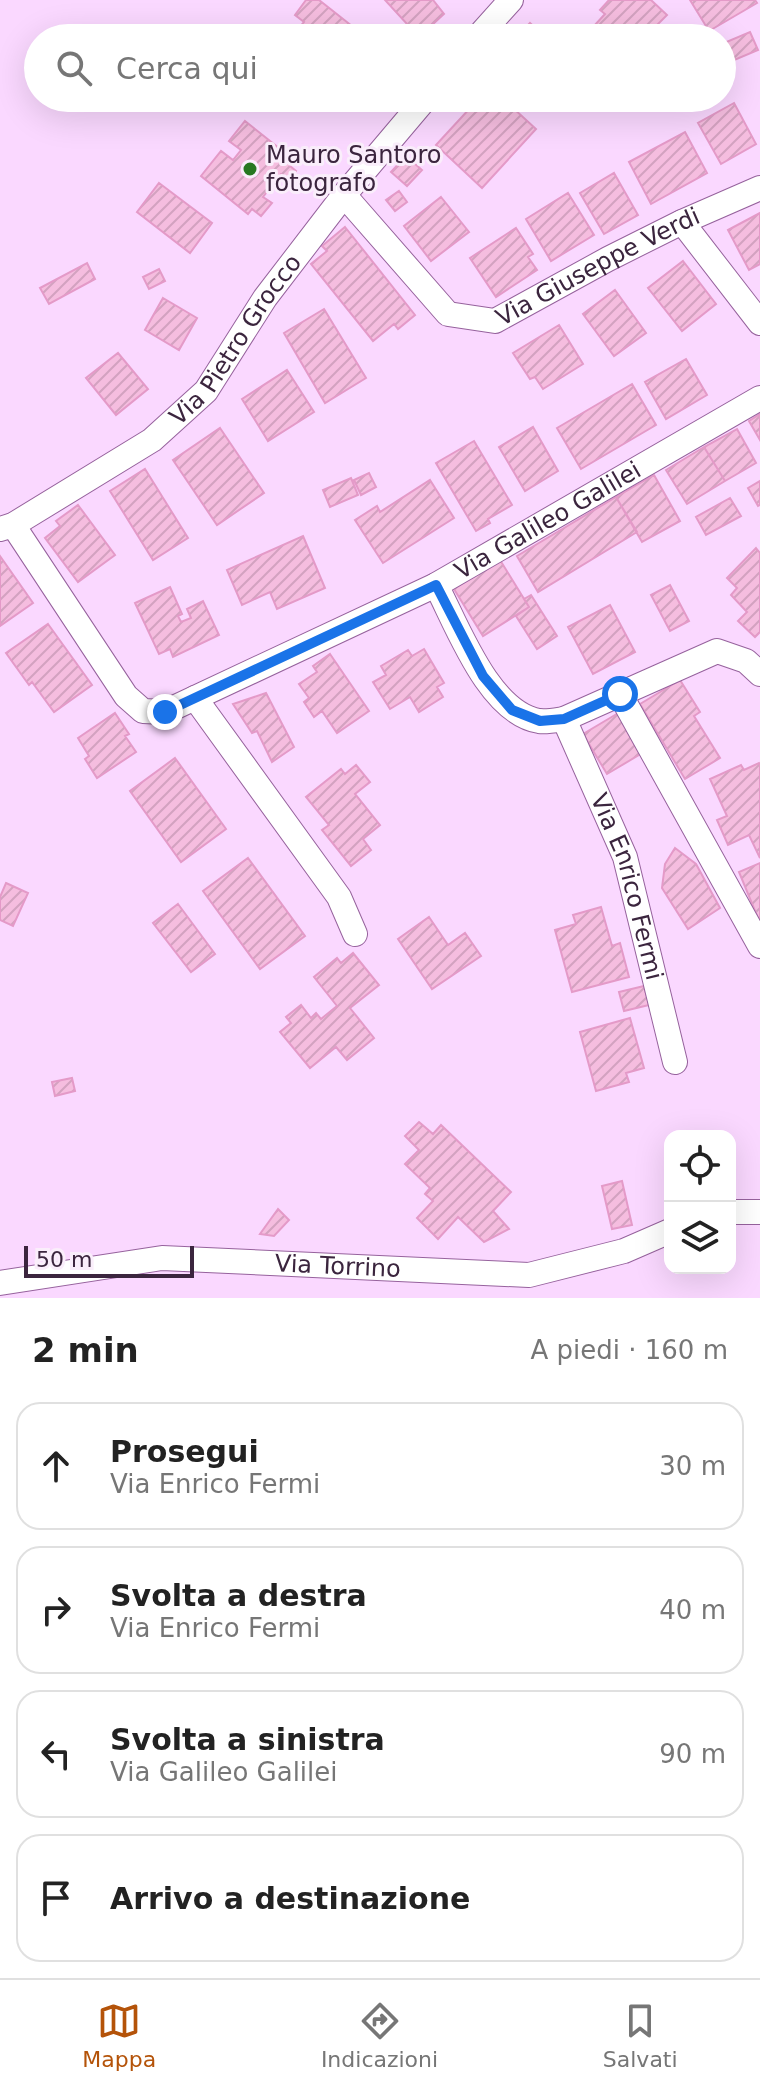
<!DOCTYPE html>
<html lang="it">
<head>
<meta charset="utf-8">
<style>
	body { margin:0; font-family:"DejaVu Sans",sans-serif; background:#f2f2f2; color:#222 }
	.controls { position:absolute; right:24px; bottom:24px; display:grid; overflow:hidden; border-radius:16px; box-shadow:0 8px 32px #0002 }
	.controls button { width:72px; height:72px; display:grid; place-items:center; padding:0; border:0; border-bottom:2px solid #e0e0e0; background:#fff; color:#222; font:40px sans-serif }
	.scale { position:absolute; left:24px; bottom:20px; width:170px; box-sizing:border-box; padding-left:8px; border:4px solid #3b253e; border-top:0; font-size:22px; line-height:28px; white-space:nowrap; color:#3b253e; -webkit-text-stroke:6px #faeefb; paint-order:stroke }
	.stop { position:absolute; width:24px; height:24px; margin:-18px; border:6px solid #1a73e8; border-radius:50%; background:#fff }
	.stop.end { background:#1a73e8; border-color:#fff; box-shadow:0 2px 8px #0008 }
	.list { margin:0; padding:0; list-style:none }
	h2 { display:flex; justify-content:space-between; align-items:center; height:104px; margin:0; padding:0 32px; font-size:34px }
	h2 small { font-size:26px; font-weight:400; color:#767676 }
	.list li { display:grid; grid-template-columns:52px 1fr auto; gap:24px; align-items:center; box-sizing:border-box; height:128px; margin:0 16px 16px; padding:0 16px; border:2px solid #e0e0e0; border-radius:24px }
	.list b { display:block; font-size:30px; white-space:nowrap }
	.list p { margin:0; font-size:26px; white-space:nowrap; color:#767676 }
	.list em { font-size:26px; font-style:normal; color:#767676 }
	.icon { flex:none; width:44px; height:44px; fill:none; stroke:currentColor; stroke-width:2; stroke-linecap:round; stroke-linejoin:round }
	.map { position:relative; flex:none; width:760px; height:1298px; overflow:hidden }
	.search { position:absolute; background:#fff; box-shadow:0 8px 32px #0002; left:24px; right:24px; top:24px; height:88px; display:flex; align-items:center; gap:20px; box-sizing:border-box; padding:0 28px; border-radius:44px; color:#767676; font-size:30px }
	.sheet { height:680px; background:#fff }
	nav { display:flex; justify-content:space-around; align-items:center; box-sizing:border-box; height:112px; border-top:2px solid #e0e0e0; background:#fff; font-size:22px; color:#767676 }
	nav a { display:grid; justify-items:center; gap:4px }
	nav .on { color:#b45309 }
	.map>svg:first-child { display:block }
	.building { fill:url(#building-hatch); stroke:#e49ac8; stroke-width:2 }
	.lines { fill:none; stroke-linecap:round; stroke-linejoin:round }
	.street-casing { stroke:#96629d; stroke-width:26 }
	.street { stroke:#fff; stroke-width:24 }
	.route { stroke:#1a73e8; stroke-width:10 }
	.poi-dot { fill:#277821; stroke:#faeefb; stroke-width:3 }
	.labels { text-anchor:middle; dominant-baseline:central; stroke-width:6; stroke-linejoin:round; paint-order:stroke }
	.poi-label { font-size:24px; fill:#3b253e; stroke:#faeefb; text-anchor:start }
	.street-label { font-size:24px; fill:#3b253e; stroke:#faeefb }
</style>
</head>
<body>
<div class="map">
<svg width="760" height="1298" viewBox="0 0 760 1298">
	<defs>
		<pattern id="building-hatch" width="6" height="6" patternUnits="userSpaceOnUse" patternTransform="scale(2)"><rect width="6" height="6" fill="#f5bddf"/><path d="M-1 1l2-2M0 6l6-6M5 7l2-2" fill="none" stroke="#d3a2c0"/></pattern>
	</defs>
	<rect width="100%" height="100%" fill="#fad8ff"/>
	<path class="building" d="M306,0H319L357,30L353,38H291L304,22L295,15Z
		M385,0H433L444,14L419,37Z
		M609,0H651L667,15L644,38H583L605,14L600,10Z
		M690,0H755L757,3L709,31Z
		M530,23L546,38H516Z
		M750,32L758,50L732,61L724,43Z
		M489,98H502L536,129L482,188L436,145L472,106L477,111Z
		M734,103L756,144L721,164L698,123Z
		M245,121L294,160L290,166L296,171L290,180L281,174L263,197L272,203L261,216L252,209L248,214L201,176L221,151L233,160L241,150L229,141Z
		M685,132L707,173L651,204L629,162Z
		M406,156L422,170L407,186L391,172Z
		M614,173L638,215L604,234L580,193Z
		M159,183L212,223L190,253L137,212Z
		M399,191L407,202L395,211L386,200Z
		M568,193L594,235L551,261L526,219Z
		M441,197L469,232L431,261L404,226Z
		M760,213V264L749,270L728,230Z
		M345,227L415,315L398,329L394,324L373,341L311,264L327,251L322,246Z
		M516,228L533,254L528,257L537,270L496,297L470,258Z
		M683,261L716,304L682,331L648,288Z
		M87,263L95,279L49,304L40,288Z
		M159,269L165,281L149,289L143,277Z
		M615,290L646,333L614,356L583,314Z
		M163,298L197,318L179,350L145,330Z
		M324,309L366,378L325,403L284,333Z
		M559,325L583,364L543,389L535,377L530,379L513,353Z
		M118,353L148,389L116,415L86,378Z
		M686,359L707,395L666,419L645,382Z
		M287,370L314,412L268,441L242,399Z
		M632,384L656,425L581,469L557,428Z
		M760,414V440L749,421Z
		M533,427L558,471L525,491L499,447Z
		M220,428L264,493L217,525L173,460Z
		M737,429L756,463L725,481L704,447Z
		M474,441L512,505L488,519L490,523L476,531L436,463Z
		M704,447L725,481L687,504L666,470Z
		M145,469L188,538L153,560L110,491Z
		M369,473L376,487L361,495L354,480Z
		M654,475L680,521L642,542L616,497Z
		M351,478L358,495L330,507L323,490Z
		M430,480L454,518L383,563L355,520L377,506L380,512Z
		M760,481V505L758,506L748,488Z
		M616,497L637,532L538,592L517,556Z
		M730,498L741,516L706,535L696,517Z
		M78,505L115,555L78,582L45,538L60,526L56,521Z
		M303,536L325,588L277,609L270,592L242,605L227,570Z
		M756,548L760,553V632L755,637L738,621L747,612L731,595L737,588L727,578Z
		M0,556L33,603L0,626Z
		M500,560L529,607L483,636L454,589Z
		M670,585L689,621L670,631L651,595Z
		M170,587L182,614L178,616L181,622L191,618L187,609L203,601L219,635L173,657L170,649L159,654L135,603Z
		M531,595L557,636L537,649L516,616L529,607L524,599Z
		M610,605L635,652L593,674L568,627Z
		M48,624L92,685L54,712L32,682L29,685L6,653Z
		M424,649L444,683L437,687L443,697L419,712L410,697L390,709L373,682L386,675L381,666L408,650L412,656Z
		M330,654L369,711L337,733L322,711L314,717L304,702L309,698L299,684L317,672L313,666Z
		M680,680L700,712L694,716L720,758L685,779L640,704Z
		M266,693L294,747L272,762L257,731L252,733L233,704Z
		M620,712L644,752L607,774L583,734Z
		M115,713L129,734L125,736L136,752L97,778L85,759L89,756L78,738Z
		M175,758L226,829L181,862L130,791Z
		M759,763L760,765V858L749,835L728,845L717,820L727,816L710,779L741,765L744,770Z
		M356,765L370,782L355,794L380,825L363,839L371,850L351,866L322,830L329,825L306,797L341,769L345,774Z
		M675,848L696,864L720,908L688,929L662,888L665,864Z
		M248,858L305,936L260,969L203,891Z
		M760,863V923L739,872Z
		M6,883L28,893L13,926L0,920V897Z
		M178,904L215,954L191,972L153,923Z
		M601,907L612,946L620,943L629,977L572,992L555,930L576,924L573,915Z
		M429,917L448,945L465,933L481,956L432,989L398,939Z
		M353,953L379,985L350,1008L374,1038L347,1060L336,1047L310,1068L280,1032L291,1023L286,1017L301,1005L311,1018L316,1013L321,1019L337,1006L314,977L337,958L341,963Z
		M644,986L649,1005L624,1011L619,992Z
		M630,1018L644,1068L626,1073L629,1082L596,1091L580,1032Z
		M72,1078L75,1091L55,1096L52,1082Z
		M419,1122L433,1134L441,1125L511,1192L493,1211L509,1229L484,1242L458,1217L438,1239L417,1218L433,1201L425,1194L430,1188L405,1164L419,1150L405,1136Z
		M622,1181L632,1225L612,1229L602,1186Z
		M278,1209L289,1220L274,1236L260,1234Z"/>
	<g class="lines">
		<g class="street-casing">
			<g id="street">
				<path d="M477,38L511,0"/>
				<path id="s1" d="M344,195L448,314L495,321L608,259L682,222L760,188"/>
				<path d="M682,222L760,323"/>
				<path id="s2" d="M13,525L126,696L143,711L165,712L436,585L760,398"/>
				<path id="s3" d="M0,529L13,525L152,440L206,391L265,298L344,195L426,98"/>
				<path d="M436,585C457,625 489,713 539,721C547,722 557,720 564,719L717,651L746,661L760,674"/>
				<path d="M620,694L760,946"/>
				<path d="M195,698L339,897L355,934"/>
				<path id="s4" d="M564,719L625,857L675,1062"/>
				<path d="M730,1212H760"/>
				<path id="s5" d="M0,1283L162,1258L529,1275L624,1251L670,1231"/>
			</g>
		</g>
		<use href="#street" class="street"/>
	</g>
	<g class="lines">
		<path class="route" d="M165,712L436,585L483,676L512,710L540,721L564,719L620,694"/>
	</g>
	<circle class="poi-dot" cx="250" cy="169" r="8"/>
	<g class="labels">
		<g class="poi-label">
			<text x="266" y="155">Mauro Santoro<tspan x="266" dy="28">fotografo</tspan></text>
		</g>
		<g class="street-label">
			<text stroke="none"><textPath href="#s1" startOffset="322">Via Giuseppe Verdi</textPath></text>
			<text stroke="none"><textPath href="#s3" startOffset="308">Via Pietro Grocco</textPath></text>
			<text stroke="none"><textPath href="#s2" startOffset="678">Via Galileo Galilei</textPath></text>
			<text stroke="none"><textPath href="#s4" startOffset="180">Via Enrico Fermi</textPath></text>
			<text stroke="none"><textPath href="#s5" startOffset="340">Via Torrino</textPath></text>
		</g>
	</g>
</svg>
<div class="controls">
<button><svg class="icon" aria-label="locate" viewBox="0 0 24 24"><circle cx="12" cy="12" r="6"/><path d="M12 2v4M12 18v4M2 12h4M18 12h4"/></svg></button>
<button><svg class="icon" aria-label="layers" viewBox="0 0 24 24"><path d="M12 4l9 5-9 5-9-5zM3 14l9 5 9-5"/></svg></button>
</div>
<div class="scale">50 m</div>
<div class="stop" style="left:620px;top:694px"></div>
<div class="stop end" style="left:165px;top:712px"></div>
<div class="search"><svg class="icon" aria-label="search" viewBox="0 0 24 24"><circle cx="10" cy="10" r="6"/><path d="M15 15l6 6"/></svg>Cerca qui</div>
</div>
<section class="sheet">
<h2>2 min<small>A piedi · 160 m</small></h2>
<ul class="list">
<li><svg class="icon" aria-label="ahead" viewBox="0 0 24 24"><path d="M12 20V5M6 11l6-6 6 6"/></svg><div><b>Prosegui</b><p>Via Enrico Fermi</p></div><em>30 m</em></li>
<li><svg class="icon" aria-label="right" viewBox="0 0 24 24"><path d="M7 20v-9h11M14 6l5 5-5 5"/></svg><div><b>Svolta a destra</b><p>Via Enrico Fermi</p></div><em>40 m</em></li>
<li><svg class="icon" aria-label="left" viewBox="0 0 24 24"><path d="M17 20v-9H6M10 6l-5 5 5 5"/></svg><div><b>Svolta a sinistra</b><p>Via Galileo Galilei</p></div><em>90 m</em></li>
<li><svg class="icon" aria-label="arrive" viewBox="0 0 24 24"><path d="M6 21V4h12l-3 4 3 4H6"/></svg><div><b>Arrivo a destinazione</b></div></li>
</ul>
</section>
<nav>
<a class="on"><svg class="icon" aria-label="map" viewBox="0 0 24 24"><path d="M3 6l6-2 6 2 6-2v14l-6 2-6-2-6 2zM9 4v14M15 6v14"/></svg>Mappa</a>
<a><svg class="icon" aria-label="directions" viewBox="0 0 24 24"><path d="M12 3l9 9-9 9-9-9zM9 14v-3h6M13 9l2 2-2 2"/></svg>Indicazioni</a>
<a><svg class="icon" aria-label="saved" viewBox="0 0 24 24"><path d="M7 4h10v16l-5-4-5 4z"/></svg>Salvati</a>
</nav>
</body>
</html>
